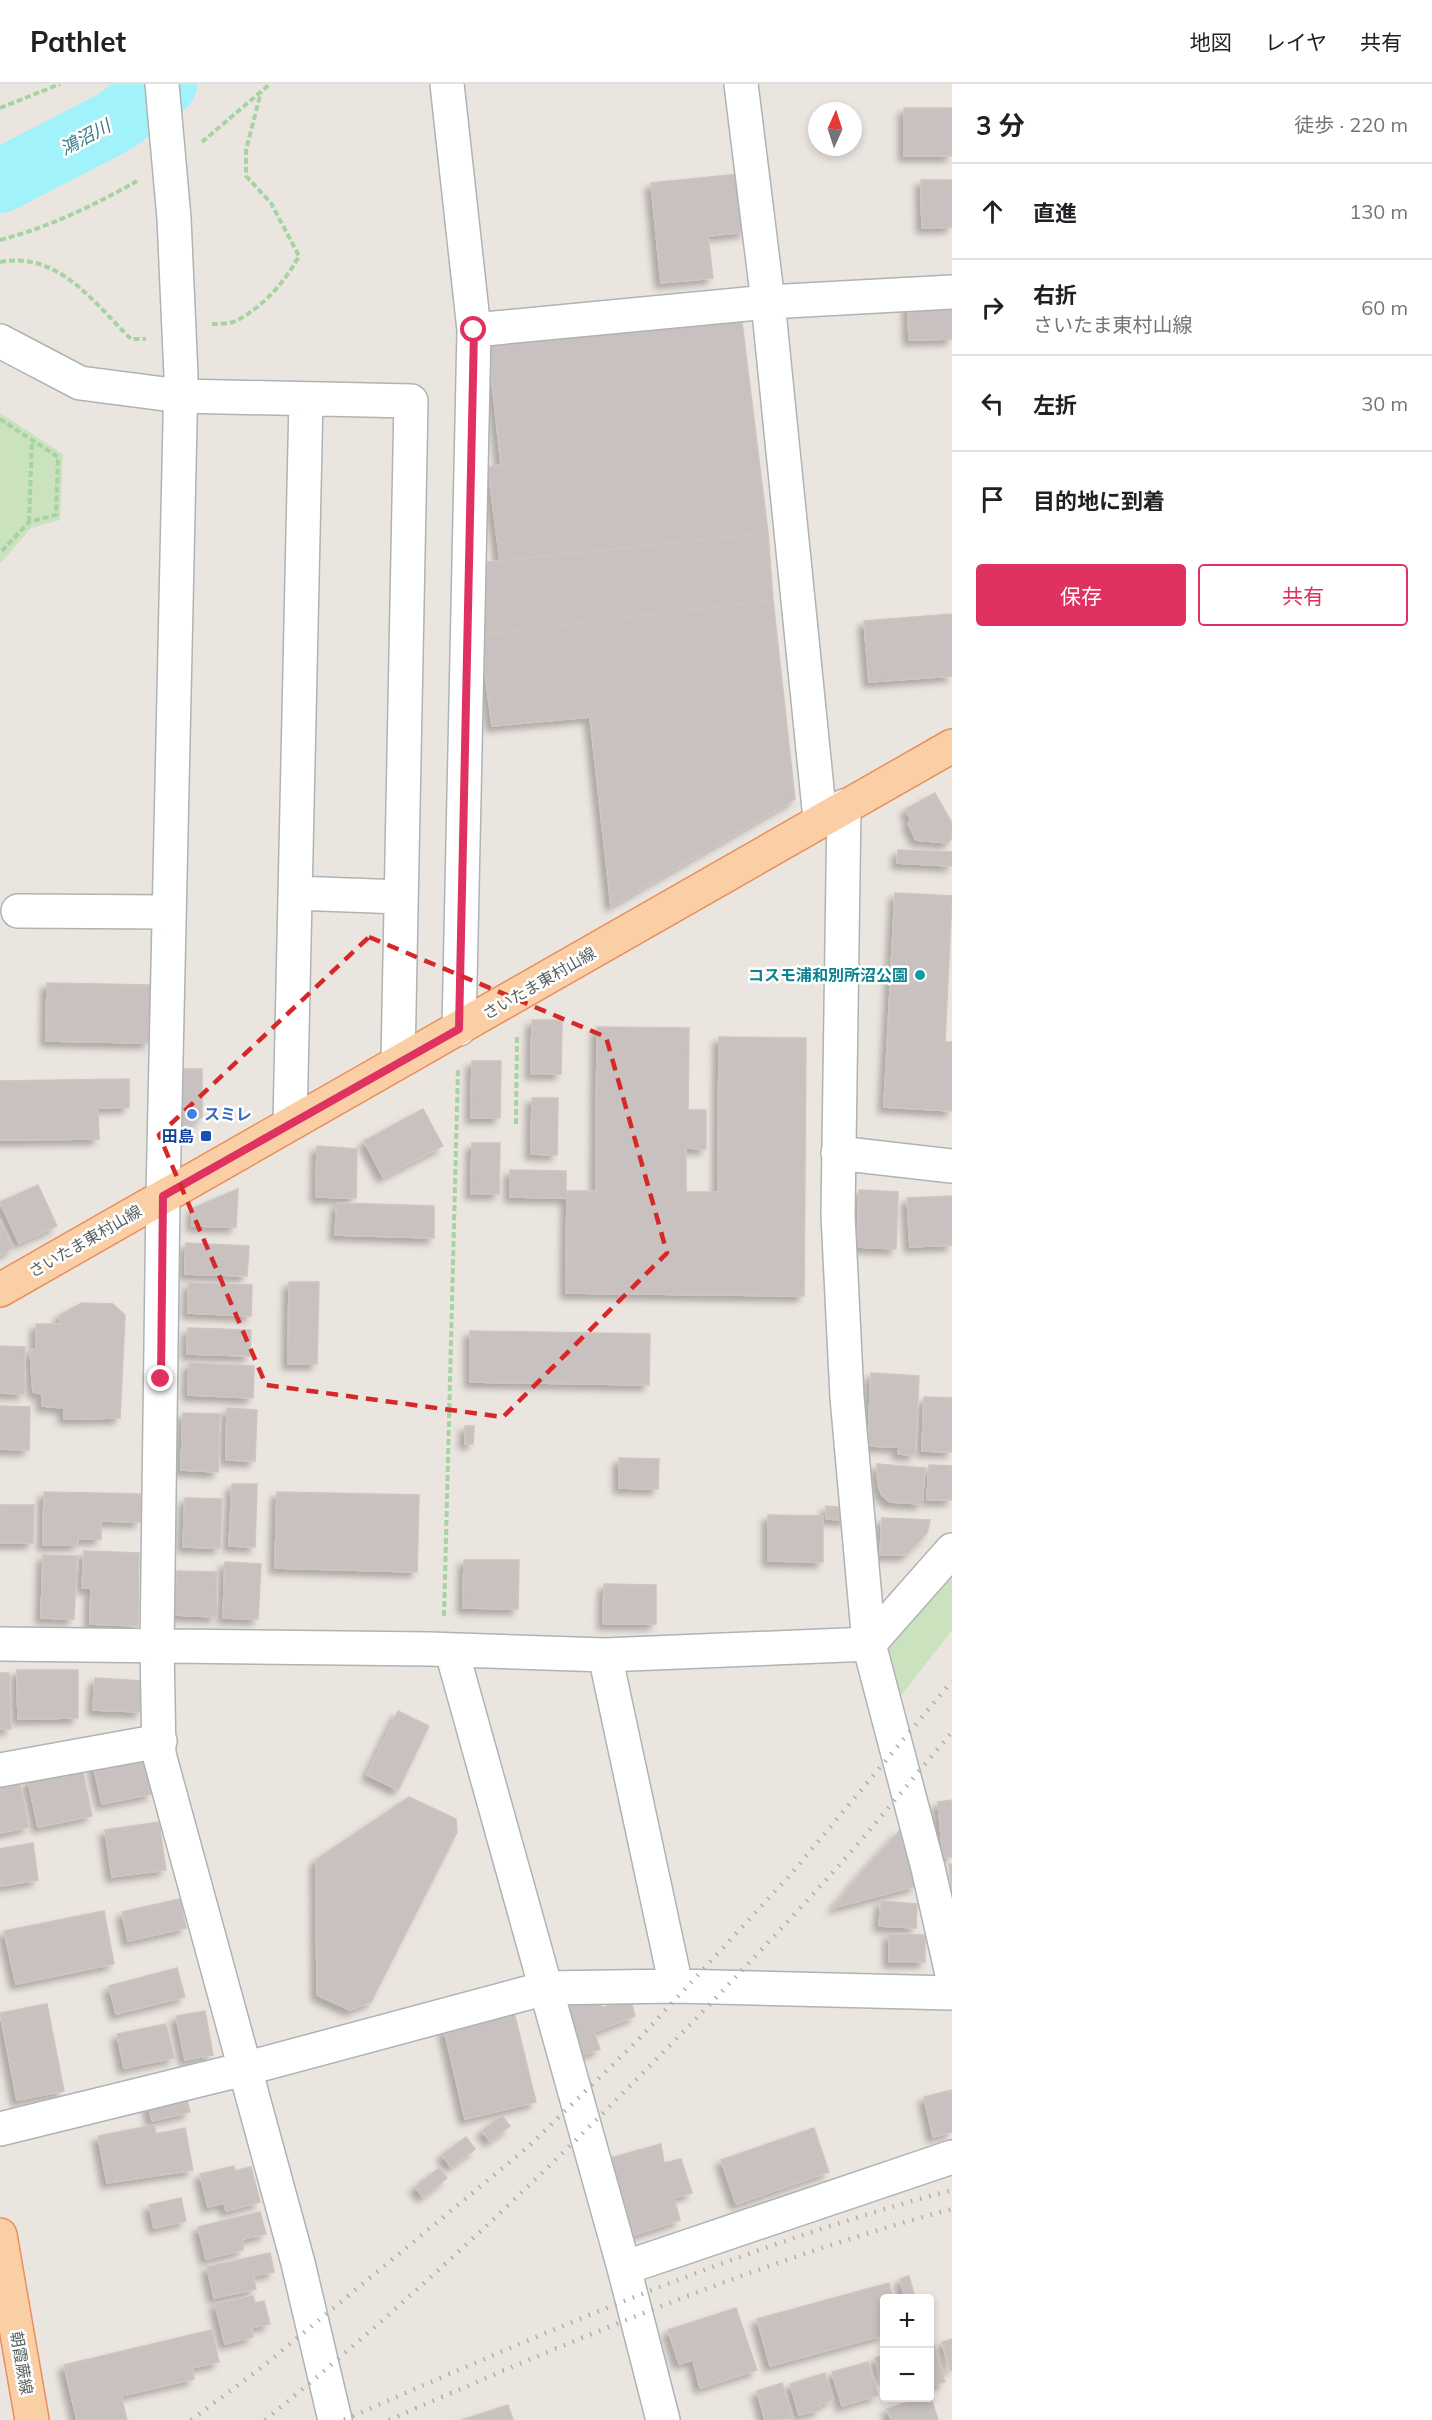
<!DOCTYPE html>
<html lang="ja">
<head>
<meta charset="utf-8">
<style>
	body { margin:0; font-family:Mulish,"Noto Sans JP",sans-serif; background:#f6f6f6; color:#202124 }
	.controls { position:absolute; right:18px; bottom:18px; display:grid; overflow:hidden; border-radius:6px; box-shadow:0 3px 9px #0003 }
	.controls button { width:54px; height:54px; display:grid; place-items:center; padding:0; border:0; border-bottom:2px solid #e0e0e0; background:#fff; color:#202124; font:30px sans-serif }
	.compass { position:absolute; left:808px; top:18px; width:54px; height:54px; border-radius:50%; background:#fff; box-shadow:0 3px 9px #0003; rotate:3deg }
	.stop { position:absolute; width:18px; height:18px; margin:-14px; border:4px solid #df3261; border-radius:50%; background:#fff }
	.stop.end { background:#df3261; border-color:#fff; box-shadow:0 2px 6px #0008 }
	.list { margin:0; padding:0; list-style:none }
	h2 { display:flex; justify-content:space-between; align-items:center; height:78px; margin:0; padding:0 24px; font-size:26px }
	h2 small { font-size:20px; font-weight:400; color:#757577 }
	.list li { display:grid; grid-template-columns:39px 1fr auto; gap:18px; align-items:center; box-sizing:border-box; height:96px; padding:0 24px; border-top:2px solid #e0e0e0 }
	.list b { display:block; font-size:22px; white-space:nowrap }
	.list p { margin:0; font-size:20px; white-space:nowrap; color:#757577 }
	.list em { font-size:20px; font-style:normal; color:#757577 }
	.actions { display:flex; gap:12px; padding:18px 24px }
	.actions a { flex:1; padding:14px 0; border:2px solid #df3261; border-radius:6px; text-align:center; font-size:21px; color:#df3261 }
	.actions .main { background:#df3261; color:#fff }
	.icon { flex:none; width:33px; height:33px; fill:none; stroke:currentColor; stroke-width:2; stroke-linecap:round; stroke-linejoin:round }
	.map { position:relative; flex:none; width:952px; height:2336px; overflow:hidden }
	header { display:flex; align-items:center; gap:36px; box-sizing:border-box; height:84px; padding:0 30px; background:#fff; border-bottom:2px solid #e0e0e0 }
	header strong { font-size:28px }
	nav { display:flex; gap:33px; margin-inline-start:auto; font-size:21px }
	main { display:flex }
	aside { flex:1; background:#fff }
	.map>svg:first-child { display:block }
	.green { fill:#cae2bd }
	.lines { fill:none; stroke-linecap:round; stroke-linejoin:round }
	.river { stroke:#a1f2fa; stroke-width:64 }
	.building { fill:#c8c1bf; stroke:#cfc4bf; stroke-width:1.5; filter:url(#shadow) }
	.minor-casing { stroke:#aeb3b5; stroke-width:36 }
	.major-casing { stroke:#e98f5b; stroke-width:36 }
	.path { stroke:#a5d3a1; stroke-width:4; stroke-dasharray:6 3; stroke-linecap:butt }
	.minor { stroke:#fff; stroke-width:33 }
	.major { stroke:#facfa5; stroke-width:33 }
	.rail { stroke:#adaeae; stroke-width:4.5; stroke-dasharray:1.5 8; stroke-linecap:butt }
	.route { stroke:#df3261; stroke-width:8 }
	.marked { fill:none; stroke:#d62828; stroke-width:4.5; stroke-dasharray:12 8; stroke-linejoin:round }
	.culture-dot { fill:#0f9aa8; stroke:#fff; stroke-width:2 }
	.shop-dot { fill:#3f7fe0; stroke:#fff; stroke-width:2 }
	.transit-dot { fill:#1a4fb4; stroke:#fff; stroke-width:2 }
	.labels { text-anchor:middle; dominant-baseline:central; stroke-width:5; stroke-linejoin:round; paint-order:stroke }
	.culture-label { font-size:16px; font-weight:bold; fill:#0d838f; stroke:#fff; text-anchor:end }
	.street-label { font-size:16px; fill:#595f60; stroke:#fff }
	.shop-label { font-size:16px; font-weight:bold; fill:#366cbe; stroke:#fff; text-anchor:start }
	.transit-label { font-size:16px; font-weight:bold; fill:#164399; stroke:#fff; text-anchor:end }
	.water-label { font-size:18px; font-style:italic; fill:#367b88; stroke:#fff }
</style>
</head>
<body>
<header>
<strong>Pathlet</strong>
<nav><a>地図</a><a>レイヤ</a><a>共有</a></nav>
</header>
<main>
<div class="map">
<svg width="952" height="2336" viewBox="0 0 952 2336">
	<defs>
		<filter id="shadow"><feDropShadow dx="-5.5" dy="5.5" stdDeviation="3" flood-color="#0004"/></filter>
	</defs>
	<rect width="100%" height="100%" fill="#ebe5e0"/>
	<path class="green" d="M0,329L63,370L60,436L31,444L0,480Z
		M952,1478V1546L894,1621L876,1563Z"/>
	<g class="lines">
		<path class="river" d="M0,97L116,37L165,0"/>
	</g>
	<path class="building" d="M904,24H952V72H904Z
		M739,90L745,148L708,152L713,194L661,199L651,99Z
		M921,96H952V143L922,144Z
		M952,219V255L909,256L908,220Z
		M741,230L768,449L500,477L488,383L501,381L488,258Z
		M768,449L773,516L480,551L486,478Z
		M773,516L795,715L611,822L590,633L492,642L480,551Z
		M952,530V592L869,598L864,537Z
		M935,709L952,739V754L948,759L916,756L908,739L911,737L906,725Z
		M898,766L952,768V782L897,779Z
		M895,809L952,812L945,958H952V1027L884,1023Z
		M47,899L151,901L149,959L46,957Z
		M532,936H562L561,990H531Z
		M597,943L689,944L688,1026H706V1065L686,1064V1108H718L719,953L806,954L804,1212L566,1209L567,1107H596Z
		M472,977H501L500,1034H471Z
		M182,985H202V1033L182,1045Z
		M129,995V1023L98,1024L99,1055L0,1056V997Z
		M532,1014H558L557,1071L531,1070Z
		M423,1025L443,1062L383,1093L364,1057Z
		M472,1059H500L499,1110H471Z
		M317,1062L357,1065L356,1114L316,1113Z
		M510,1086L566,1087V1114L510,1113Z
		M38,1101L57,1142L19,1159L0,1118Z
		M238,1105L236,1143L192,1142L193,1124Z
		M859,1106L898,1108L896,1165L857,1163Z
		M952,1112V1161L910,1163L907,1114Z
		M337,1119L434,1122V1154L335,1151Z
		M0,1136L13,1164L0,1171Z
		M186,1159L249,1162L247,1192L185,1190Z
		M289,1198H319L317,1280H288Z
		M189,1199L252,1201L251,1232L188,1229Z
		M82,1219L113,1220L125,1231L120,1334L64,1335V1324L42,1322V1310L33,1308L30,1266L36,1265V1240H60V1231Z
		M188,1244L251,1246L250,1272L187,1270Z
		M470,1247L650,1250L649,1301L470,1298Z
		M0,1262L25,1263L24,1310L0,1309Z
		M189,1279L254,1282L253,1314L188,1311Z
		M871,1289L919,1292L915,1371L898,1370L899,1363L868,1362Z
		M924,1313L952,1314V1368L922,1367Z
		M0,1322L30,1323L29,1366L0,1365Z
		M227,1324L257,1326L255,1377L226,1376Z
		M183,1329L220,1330L218,1388L181,1386Z
		M465,1342H474L473,1360H465Z
		M619,1374L659,1375L658,1405L619,1404Z
		M877,1380L925,1384L922,1420L890,1418L882,1411L878,1401Z
		M929,1381L952,1382V1416H927Z
		M232,1400H257L255,1463L229,1462Z
		M44,1408L141,1410L140,1438L101,1437V1455H78V1461H43Z
		M277,1408L419,1411L417,1488L275,1484Z
		M185,1414L222,1415L220,1464L183,1463Z
		M0,1421H34L33,1459H0Z
		M826,1422L848,1424L847,1436L826,1435Z
		M768,1431L823,1432V1478L768,1477Z
		M882,1434L930,1436L927,1449L906,1471H880Z
		M84,1467L139,1469L138,1542L90,1540L91,1504H82Z
		M43,1471L77,1472L74,1535L41,1534Z
		M464,1476H519L518,1525L463,1524Z
		M225,1478L261,1480L258,1535L223,1534Z
		M177,1487L217,1488L216,1533L175,1531Z
		M604,1500L656,1501V1540H603Z
		M17,1586H78V1634L18,1635Z
		M0,1589H9L11,1645H0Z
		M95,1594L143,1597L141,1628L93,1626Z
		M398,1627L429,1642L398,1706L367,1691Z
		M143,1670L152,1710L102,1720L93,1680Z
		M82,1684L92,1732L38,1743L28,1696Z
		M19,1696L29,1743L0,1749V1700Z
		M409,1713L456,1735L457,1748L371,1918L350,1926L317,1911L316,1776Z
		M952,1716V1773H943L938,1718Z
		M159,1738L166,1786L112,1793L105,1746Z
		M900,1746L916,1802L833,1824L858,1793Z
		M33,1759L38,1796L0,1802V1765Z
		M949,1780H952V1820Z
		M180,1815L186,1844L128,1857L122,1828Z
		M881,1817L917,1820L916,1844L879,1842Z
		M104,1827L114,1880L16,1900L4,1847Z
		M889,1850L925,1851V1878H889Z
		M177,1884L185,1913L116,1930L109,1902Z
		M630,1914L635,1932L594,1948L600,1965L580,1972L563,1917L599,1915L602,1924Z
		M47,1920L64,2007L17,2016L0,1929Z
		M205,1927L213,1971L185,1976L176,1932Z
		M514,1928L536,2018L465,2035L444,1945Z
		M166,1940L174,1974L124,1984L117,1950Z
		M952,2006V2048L933,2053L924,2013Z
		M186,2012L190,2028L152,2037L148,2020Z
		M502,2032L510,2042L490,2057L482,2047Z
		M154,2041L156,2050L185,2044L193,2086L107,2099L98,2052Z
		M814,2044L829,2088L736,2120L721,2076Z
		M466,2053L475,2065L451,2083L442,2071Z
		M661,2060L664,2079L681,2075L692,2109L674,2114L680,2136L634,2151L610,2074Z
		M234,2082L235,2087L251,2083L260,2118L226,2127L224,2119L208,2123L200,2090Z
		M439,2084L447,2094L423,2113L415,2103Z
		M181,2114L186,2137L154,2144L149,2121Z
		M260,2128L266,2150L243,2155V2166L206,2175L198,2143Z
		M270,2169L274,2188L253,2192L256,2205L214,2214L207,2183Z
		M909,2192L915,2214H905L900,2195Z
		M889,2199L893,2214H884V2251L770,2282L757,2235Z
		M253,2212L255,2219L264,2217L270,2240L251,2244L253,2253L225,2260L215,2220Z
		M736,2224L757,2286L700,2304L693,2276L679,2280L668,2246Z
		M212,2246L219,2278L192,2284L194,2295L121,2312L127,2336H77L64,2281Z
		M952,2255V2286L950,2287L942,2258Z
		M933,2257L945,2298L930,2302V2258Z
		M884,2271V2296H881L875,2274Z
		M868,2278L878,2311L842,2322L832,2288Z
		M825,2289L833,2315L819,2321L820,2326L799,2331L790,2300Z
		M782,2299L793,2334L765,2336L757,2307Z
		M930,2311L938,2336H891L887,2325L921,2314H930Z
		M508,2321L513,2336H462Z"/>
	<g class="lines">
		<g class="minor-casing">
			<path id="minor" d="M162,0L174,134L181,292L163,1112L157,1562L159,1670L298,2179L335,2336
				M447,0L474,246L459,945
				M741,0L768,218L820,735
				M474,246L768,218L952,208
				M0,257L80,299L180,312L411,317L398,977
				M844,722L838,1131L847,1313L869,1560L928,1784L952,1890
				M295,809L401,813
				M18,827L168,828
				M290,1039L306,315
				M838,1069L952,1082
				M0,1560L429,1565L605,1571L869,1560L952,1466
				M452,1568L624,2184L663,2336
				M605,1571L676,1902
				M0,1686L160,1657
				M0,2045L244,1985L546,1904L676,1902L952,1909
				M624,2184L952,2073"/>
		</g>
		<g class="major-casing">
			<path id="major" d="M0,1206L952,662
				M0,2151L32,2336"/>
		</g>
		<path class="path" d="M0,24L60,0
			M202,58L270,0
			M0,156C49,143 93,122 137,97
			M0,178C59,167 94,219 131,255H146
			M212,240C219,240 229,240 236,237C263,223 285,198 299,172L271,119L246,92V66L261,8
			M0,335L58,373L56,431L29,438L0,469
			M29,438L32,357
			M516,1040L517,951
			M444,1532L458,985"/>
		<use href="#minor" class="minor"/>
		<use href="#major" class="major"/>
		<path class="rail" d="M191,2336L261,2284L528,2063L637,1957L792,1789L952,1597
			M265,2336C462,2175 643,1995 815,1808C863,1756 907,1701 952,1648
			M344,2336C542,2249 742,2162 952,2106
			M389,2336C573,2256 758,2177 952,2125"/>
	</g>
	<g class="lines">
		<path class="route" d="M161,1295L163,1112L459,945L474,246"/>
	</g>
	<path class="marked" d="M369,853L606,953L667,1169L503,1333L266,1301L159,1051Z"/>
	<circle class="culture-dot" cx="920" cy="891" r="6"/>
	<circle class="shop-dot" cx="192" cy="1030" r="6"/>
	<rect class="transit-dot" x="200" y="1046" width="12" height="12" rx="3"/>
	<g class="labels">
		<g class="culture-label">
			<text x="908" y="891">コスモ浦和別所沼公園</text>
		</g>
		<g class="street-label">
			<text transform="translate(539 899) rotate(-30)">さいたま東村山線</text>
			<text transform="translate(85 1157) rotate(-30)">さいたま東村山線</text>
			<text transform="translate(22 2279) rotate(80)">朝霞蕨線</text>
		</g>
		<g class="shop-label">
			<text x="204" y="1030">スミレ</text>
		</g>
		<g class="transit-label">
			<text x="194" y="1052">田島</text>
		</g>
		<g class="water-label">
			<text transform="translate(85 53) rotate(-28)">鴻沼川</text>
		</g>
	</g>
</svg>
<div class="controls">
<button>+</button>
<button>−</button>
</div>
<svg class="compass" viewBox="-18 -18 36 36"><path d="M0-13l5 13h-10z" fill="#e53935"/><path d="M0 13l5-13h-10z" fill="#757577"/></svg>
<div class="stop" style="left:474px;top:246px"></div>
<div class="stop end" style="left:161px;top:1295px"></div>
</div>
<aside>
<h2>3 分<small>徒歩 · 220 m</small></h2>
<ul class="list">
<li><svg class="icon" aria-label="ahead" viewBox="0 0 24 24"><path d="M12 20V5M6 11l6-6 6 6"/></svg><div><b>直進</b></div><em>130 m</em></li>
<li><svg class="icon" aria-label="right" viewBox="0 0 24 24"><path d="M7 20v-9h11M14 6l5 5-5 5"/></svg><div><b>右折</b><p>さいたま東村山線</p></div><em>60 m</em></li>
<li><svg class="icon" aria-label="left" viewBox="0 0 24 24"><path d="M17 20v-9H6M10 6l-5 5 5 5"/></svg><div><b>左折</b></div><em>30 m</em></li>
<li><svg class="icon" aria-label="arrive" viewBox="0 0 24 24"><path d="M6 21V4h12l-3 4 3 4H6"/></svg><div><b>目的地に到着</b></div></li>
</ul>
<div class="actions"><a class="main">保存</a><a>共有</a></div>
</aside>
</main>
</body>
</html>
